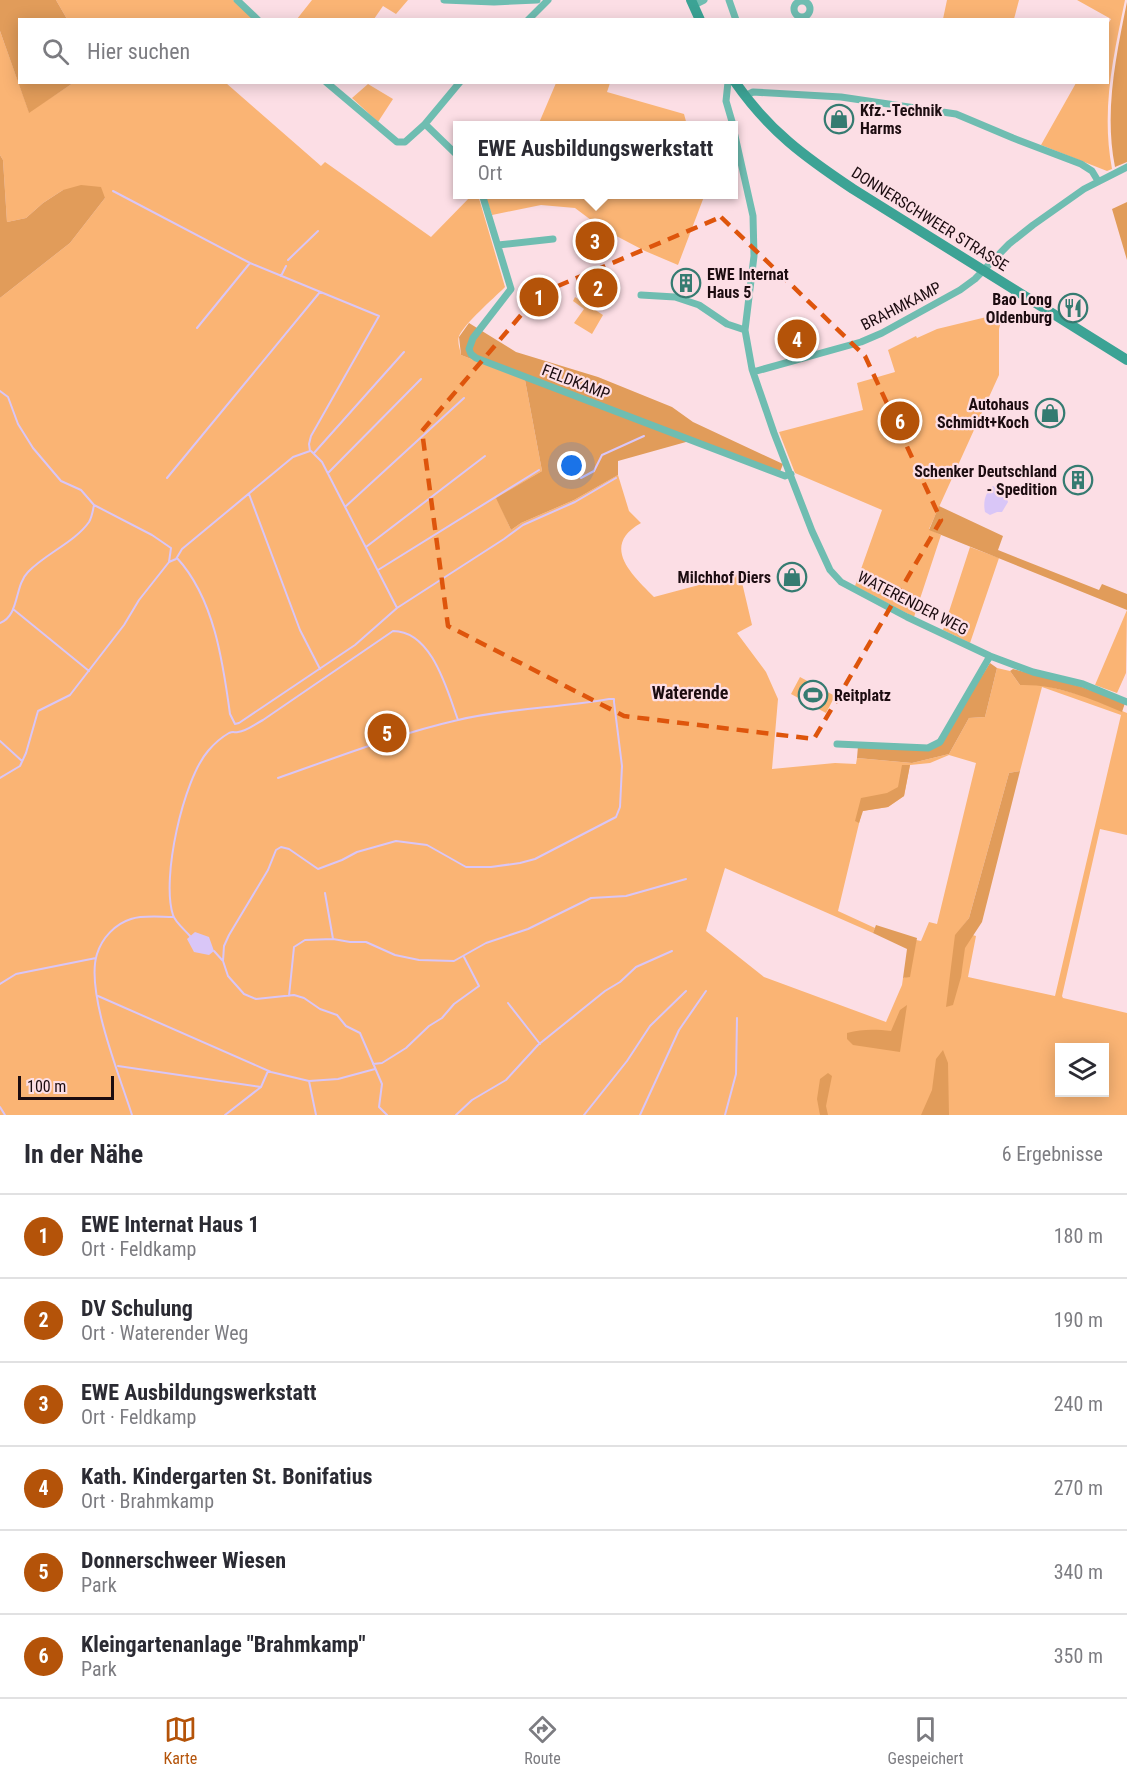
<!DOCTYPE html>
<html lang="de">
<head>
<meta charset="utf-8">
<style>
	body { margin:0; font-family:"Roboto Condensed",sans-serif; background:#f7f7f7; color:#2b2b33 }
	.controls { position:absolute; right:18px; bottom:18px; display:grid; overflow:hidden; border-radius:0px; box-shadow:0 3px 15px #0003 }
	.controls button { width:54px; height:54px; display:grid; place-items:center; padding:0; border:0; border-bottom:2px solid #e1e1e2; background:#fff; color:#2b2b33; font:30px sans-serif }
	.scale { position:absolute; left:18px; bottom:15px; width:96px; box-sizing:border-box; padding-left:6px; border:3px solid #1c0c10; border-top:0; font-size:16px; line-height:21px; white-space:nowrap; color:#1c0c10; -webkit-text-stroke:4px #fcdee5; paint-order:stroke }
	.you { position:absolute; left:572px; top:466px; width:21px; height:21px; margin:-15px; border:4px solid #fff; border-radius:50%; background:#1a73e8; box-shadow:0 0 0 9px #1a73e833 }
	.badge { display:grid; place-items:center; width:39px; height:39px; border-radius:50%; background:#b45309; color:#fff; font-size:20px; font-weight:700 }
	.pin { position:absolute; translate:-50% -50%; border:3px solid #fff; box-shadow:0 2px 6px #0006 }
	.popup { position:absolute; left:453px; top:121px; width:285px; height:78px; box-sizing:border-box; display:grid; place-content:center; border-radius:0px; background:#fff; filter:drop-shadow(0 2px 4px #0005); font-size:20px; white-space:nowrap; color:#7c7c81 }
	.popup b { font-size:22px; color:#2b2b33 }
	.popup::after { content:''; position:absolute; left:50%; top:100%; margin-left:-12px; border:12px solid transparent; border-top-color:#fff }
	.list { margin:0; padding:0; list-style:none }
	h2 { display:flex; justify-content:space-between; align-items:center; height:78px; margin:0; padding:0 24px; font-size:26px }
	h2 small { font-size:20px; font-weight:400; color:#7c7c81 }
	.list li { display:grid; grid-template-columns:39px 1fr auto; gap:18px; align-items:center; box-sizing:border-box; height:84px; padding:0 24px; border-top:2px solid #e1e1e2 }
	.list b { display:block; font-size:22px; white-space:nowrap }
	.list p { margin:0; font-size:20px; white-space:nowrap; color:#7c7c81 }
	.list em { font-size:20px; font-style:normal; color:#7c7c81 }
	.icon { flex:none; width:33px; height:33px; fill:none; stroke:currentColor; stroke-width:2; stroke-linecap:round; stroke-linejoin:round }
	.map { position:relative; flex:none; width:1127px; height:1115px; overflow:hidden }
	.search { position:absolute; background:#fff; box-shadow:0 3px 15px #0003; left:18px; right:18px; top:18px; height:66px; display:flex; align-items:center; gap:15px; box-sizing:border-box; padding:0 21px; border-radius:0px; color:#7c7c81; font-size:22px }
	.sheet { height:582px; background:#fff }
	nav { display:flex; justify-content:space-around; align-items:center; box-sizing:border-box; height:84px; border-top:2px solid #e1e1e2; background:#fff; font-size:16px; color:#7c7c81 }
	nav a { display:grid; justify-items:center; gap:3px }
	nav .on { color:#b45309 }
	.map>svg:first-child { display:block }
	.green { fill:#fab474; fill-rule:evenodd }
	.forest { fill:#e19c5a }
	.water { fill:#d9c6f7 }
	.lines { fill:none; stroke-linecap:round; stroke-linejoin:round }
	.stream { stroke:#d9c6f7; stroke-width:2 }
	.street { stroke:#6fbdb1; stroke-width:7 }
	.secondary { stroke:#3ca395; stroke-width:10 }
	.marked { fill:none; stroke:#de550c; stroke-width:4.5; stroke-dasharray:12 8; stroke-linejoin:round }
	.labels { text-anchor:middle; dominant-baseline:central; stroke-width:4.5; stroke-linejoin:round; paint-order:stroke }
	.poi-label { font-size:16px; font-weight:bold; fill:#1c0c10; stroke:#fcdee5; text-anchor:end }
	.street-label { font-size:16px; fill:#1c0c10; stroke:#fcdee5 }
	.neighbourhood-label { font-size:18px; font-weight:bold; fill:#1c0c10; stroke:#fcdee5 }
</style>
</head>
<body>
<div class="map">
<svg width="1127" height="1115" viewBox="0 0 1127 1115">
	<rect width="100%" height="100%" fill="#fcdee5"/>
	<path class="green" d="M56,0H233L254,19H67Z
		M312,0H408L396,14L383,6L374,19H297Z
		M947,0H1019L1014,19H943Z
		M1077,0H1125C1113,58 1101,110 1112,169L1107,171L1041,145L1076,83L1108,82V24L1111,19Z
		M0,31L29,112L73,83H226L321,166L325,162L431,237L472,195H478L505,287C493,299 465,323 459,336C457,342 460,349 461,355L525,380L542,471L497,498L511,530L521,523L574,500L618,475L629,511L641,523C600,546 632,575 654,597L740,574L752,625L737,633L766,672L778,699L772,769L835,763L856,764L857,758L912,763L949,754L969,718L985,717L997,668L1010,671L1020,685L1039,684L1085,696L1127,713V835L1100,829L1062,996L1063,998L1127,1013V1115H0V298L70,243L105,198L63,190L43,203L26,218L7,222L3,160L0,155ZM1042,687L1121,715L1055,996L968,977L976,936L959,931L969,918L1009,773L1020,771ZM949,755L976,763L937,924L929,922L921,941L916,940L912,961L905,978H903L902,985L886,1022L764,977L706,931L725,868L873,933L875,928L838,911L862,811L888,807L904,796L910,765L930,763ZM1060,1048H1104V1092H1060Z
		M610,83L607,92L684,114L687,125H543L539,123L556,83Z
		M368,84L393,99L378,122L352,98Z
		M705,194L678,265L645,251L603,229L575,208L541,205L492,215L485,195Z
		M575,297L603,315L592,334L574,323L584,309L573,301Z
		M1003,313L999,329V375L929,529L941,535L914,617L855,586L882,510L795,473L779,432L863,410L857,383L895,372L888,350L916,336L917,338L937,329Z
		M970,547L999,558L970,643L943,630Z
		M1127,610L1126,673L1117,693L1095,685Z
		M800,677L835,696L826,713L791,694Z"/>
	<path class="forest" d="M0,0H56L67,19L20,20V82L73,83L29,113L0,31Z
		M1127,2V162L1115,167C1104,112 1116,56 1127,2Z
		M0,155L3,160L7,222L26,218L43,203L63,190L81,185L101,187L105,198L70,243L0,298Z
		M1127,202V260L1112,209Z
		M469,323L516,352L598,377L672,407L693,422L783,464L780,472L688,438L686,442L618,461V475L574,500L521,523L511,530L496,498L542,471L525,380L461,355L459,337Z
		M939,506L1003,536L998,550L1099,590L1102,584L1127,594V610L929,530Z
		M990,663L997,668L985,717L969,718L949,754L912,763L857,758L858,746L929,751L963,706Z
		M1013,669L1082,687L1125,703L1122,712C1089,698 1056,684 1020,685L1010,671Z
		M902,765H910L904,796L888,807L863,811L859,823L855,821L861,798L887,793L898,787Z
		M1020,771L982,922L965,948L961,977L953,1005L946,1007L955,935L969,918L1009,773Z
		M876,925L917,938L910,977L903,978L907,949L873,933Z
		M907,1005L900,1052L853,1045L847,1039V1033C862,1029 875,1029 891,1031L900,1010Z
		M943,1050L948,1063L949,1115H921L932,1090L936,1059Z
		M828,1073L832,1076L826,1106L828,1115H820L817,1099L820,1079Z"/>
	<path class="water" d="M993,486L1005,494L1008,502L1002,512H997L990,515L985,512C983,502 985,493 993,486Z
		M195,932L209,937L214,951L209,955L194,952L187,939Z"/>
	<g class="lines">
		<path class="stream" d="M288,260L318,231
			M281,276L286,266
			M197,328L250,263
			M0,391L8,397L18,424L33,448L61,481L81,490L94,505L152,535L171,548L169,562
			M311,451L322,462L397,608
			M314,453L404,352
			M328,473L421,379
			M167,478L320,292
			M581,478L594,471L602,455L644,436
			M249,494L300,630L320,669
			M345,507L464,398
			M366,547L485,456
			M177,558C214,598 223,662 230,714L235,724L239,723L355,645L397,608L504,539L523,525L575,502L616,478
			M378,570L539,470
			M13,609L89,671
			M0,623C20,615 14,586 28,572C45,554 75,542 89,522C92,517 93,510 94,505
			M0,741L22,761
			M0,778L20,766L26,753L38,711L70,695L124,625L139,600L169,562L176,559L182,549L293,457L310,451L309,444L311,436L379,316L250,263L113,191
			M325,893L333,939
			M190,936C185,930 175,922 173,915C161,879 183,780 208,751C213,745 222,737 229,733C234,731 234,733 238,732C247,731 255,724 263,720L393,631C432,631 447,690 458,720
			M214,951L223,961L228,976L244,994L256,999L294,995L304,998L320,1009L337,1015L346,1026L360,1033L382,1084L379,1107L387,1115
			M223,961L224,946L229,935L268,870L276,850L281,847L289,849L318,869L342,860L357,852L396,841L427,845L466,867H491L520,863L535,859L616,817L620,807L622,766L614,702V699H609C559,708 507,708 458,720C397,734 338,757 278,778
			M0,984L16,974L96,958
			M98,996L271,1072L309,1081L338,1079L375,1069
			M289,996L294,947L305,940L333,939L350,942H366L395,955L419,960L454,961L486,943L528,929L591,898L626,896L686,879
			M508,1003L540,1044
			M373,1064L382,1063L406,1048L429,1026L442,1018L454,1004L479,986L464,957
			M118,1066L261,1087L268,1071
			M309,1081L316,1115
			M0,1107L5,1115
			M132,1115C120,1077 85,991 97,954C102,938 115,924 131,919C143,915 160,917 173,917
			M225,1115L261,1087
			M456,1115L472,1100L506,1080L538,1045L605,991L620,982L636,967L672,951
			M584,1115L627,1061L650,1026L686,991
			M640,1115L679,1030L706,991
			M725,1115L736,1074L737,1018"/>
		<path class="street" d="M237,0L258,20
			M444,0L494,2L537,0
			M729,0L736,20
			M794 9a8 8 0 1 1 16 0a8 8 0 1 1-16 0Z
			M694,5L704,0
			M528,20L548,0
			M326,82L397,142H405L425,124L460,82
			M728,82L726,101L733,125
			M745,96L753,92L841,97L956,114L1013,138L1081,164L1092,171L1098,181
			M425,124L457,155
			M733,127L753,216L754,256L745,330L752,369L774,433L812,531L830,570L841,582L907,617L990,656L1033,672L1083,684L1127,702
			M482,194L511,289L473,338L469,349L471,354L476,358L785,476L791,474
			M498,245L553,239
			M641,295L675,297L699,305L727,324L745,330
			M753,372L861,342L882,333L960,290L975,279L1009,244L1033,225L1084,189L1127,167
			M837,744L928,748L940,742L990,656"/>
		<path class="secondary" d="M691,0L700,20
			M735,82C769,131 805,157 853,189L1127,360"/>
	</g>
	<path class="marked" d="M721,217L865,356L941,520L814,739L624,716L448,626L422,431L539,294Z"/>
	<defs>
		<g id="shop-ring" transform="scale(1.5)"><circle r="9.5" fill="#fcdee5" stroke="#357b71" stroke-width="1.5"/><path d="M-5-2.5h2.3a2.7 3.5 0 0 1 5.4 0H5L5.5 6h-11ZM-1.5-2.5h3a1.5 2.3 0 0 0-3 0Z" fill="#357b71"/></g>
		<g id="building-ring" transform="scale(1.5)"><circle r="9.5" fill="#fcdee5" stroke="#357b71" stroke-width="1.5"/><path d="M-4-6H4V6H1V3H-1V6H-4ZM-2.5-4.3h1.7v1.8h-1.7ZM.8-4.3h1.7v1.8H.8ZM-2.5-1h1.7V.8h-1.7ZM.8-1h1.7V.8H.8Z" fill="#357b71"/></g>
		<g id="restaurant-ring" transform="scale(1.5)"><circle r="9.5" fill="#fcdee5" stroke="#357b71" stroke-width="1.5"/><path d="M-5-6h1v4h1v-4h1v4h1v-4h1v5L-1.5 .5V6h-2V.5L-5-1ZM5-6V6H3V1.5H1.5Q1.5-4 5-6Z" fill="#357b71"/></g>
		<g id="stadium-ring" transform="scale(1.5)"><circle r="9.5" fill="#fcdee5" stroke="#357b71" stroke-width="1.5"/><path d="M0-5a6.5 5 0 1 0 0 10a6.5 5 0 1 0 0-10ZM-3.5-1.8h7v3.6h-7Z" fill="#357b71"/></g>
	</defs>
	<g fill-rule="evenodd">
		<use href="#shop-ring" x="839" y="119"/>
		<use href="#building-ring" x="686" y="283"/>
		<use href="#restaurant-ring" x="1073" y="308"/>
		<use href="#shop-ring" x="1050" y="413"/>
		<use href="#building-ring" x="1078" y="480"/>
		<use href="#shop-ring" x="792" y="577"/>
		<use href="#stadium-ring" x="813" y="695"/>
	</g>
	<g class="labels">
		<g class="poi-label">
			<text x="860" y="110" text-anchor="start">Kfz.-Technik<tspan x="860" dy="18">Harms</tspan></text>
			<text x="707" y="274" text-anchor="start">EWE Internat<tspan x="707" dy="18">Haus 5</tspan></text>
			<text x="1052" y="299">Bao Long<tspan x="1052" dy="18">Oldenburg</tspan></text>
			<text x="1029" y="404">Autohaus<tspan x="1029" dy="18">Schmidt+Koch</tspan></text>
			<text x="1057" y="471">Schenker Deutschland<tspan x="1057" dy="18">- Spedition</tspan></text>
			<text x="771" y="577">Milchhof Diers</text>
			<text x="834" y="695" text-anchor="start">Reitplatz</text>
		</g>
		<g class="street-label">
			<text transform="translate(930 219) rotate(32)">DONNERSCHWEER STRASSE</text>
			<text transform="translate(901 306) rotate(-27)">BRAHMKAMP</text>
			<text transform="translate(576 382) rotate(21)">FELDKAMP</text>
			<text transform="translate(913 603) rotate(27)">WATERENDER WEG</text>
		</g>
		<g class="neighbourhood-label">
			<text x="690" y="692">Waterende</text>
		</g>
	</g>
</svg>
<div class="controls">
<button><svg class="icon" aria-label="layers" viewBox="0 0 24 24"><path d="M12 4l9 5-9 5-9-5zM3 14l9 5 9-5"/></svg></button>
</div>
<div class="scale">100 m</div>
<div class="you"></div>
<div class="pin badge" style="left:539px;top:297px">1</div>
<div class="pin badge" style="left:598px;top:288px">2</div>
<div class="pin badge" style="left:595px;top:241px">3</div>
<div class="popup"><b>EWE Ausbildungswerkstatt</b>Ort</div>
<div class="pin badge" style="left:797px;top:339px">4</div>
<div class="pin badge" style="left:387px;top:733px">5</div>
<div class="pin badge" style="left:900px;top:421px">6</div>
<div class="search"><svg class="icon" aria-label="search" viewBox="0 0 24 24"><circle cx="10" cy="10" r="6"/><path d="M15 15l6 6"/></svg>Hier suchen</div>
</div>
<section class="sheet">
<h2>In der Nähe<small>6 Ergebnisse</small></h2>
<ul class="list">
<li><span class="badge">1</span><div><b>EWE Internat Haus 1</b><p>Ort · Feldkamp</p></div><em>180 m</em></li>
<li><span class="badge">2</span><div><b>DV Schulung</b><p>Ort · Waterender Weg</p></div><em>190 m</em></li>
<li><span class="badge">3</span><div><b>EWE Ausbildungswerkstatt</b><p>Ort · Feldkamp</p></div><em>240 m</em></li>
<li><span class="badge">4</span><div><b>Kath. Kindergarten St. Bonifatius</b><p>Ort · Brahmkamp</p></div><em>270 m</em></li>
<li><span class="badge">5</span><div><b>Donnerschweer Wiesen</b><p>Park</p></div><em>340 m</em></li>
<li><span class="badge">6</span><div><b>Kleingartenanlage &quot;Brahmkamp&quot;</b><p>Park</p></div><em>350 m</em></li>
</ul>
</section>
<nav>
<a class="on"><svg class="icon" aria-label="map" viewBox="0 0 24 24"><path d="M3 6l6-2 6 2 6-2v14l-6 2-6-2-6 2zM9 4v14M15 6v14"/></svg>Karte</a>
<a><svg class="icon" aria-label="directions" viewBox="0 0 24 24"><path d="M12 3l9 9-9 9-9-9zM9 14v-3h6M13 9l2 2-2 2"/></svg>Route</a>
<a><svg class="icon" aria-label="saved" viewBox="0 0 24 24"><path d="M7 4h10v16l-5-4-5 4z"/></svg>Gespeichert</a>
</nav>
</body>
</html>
